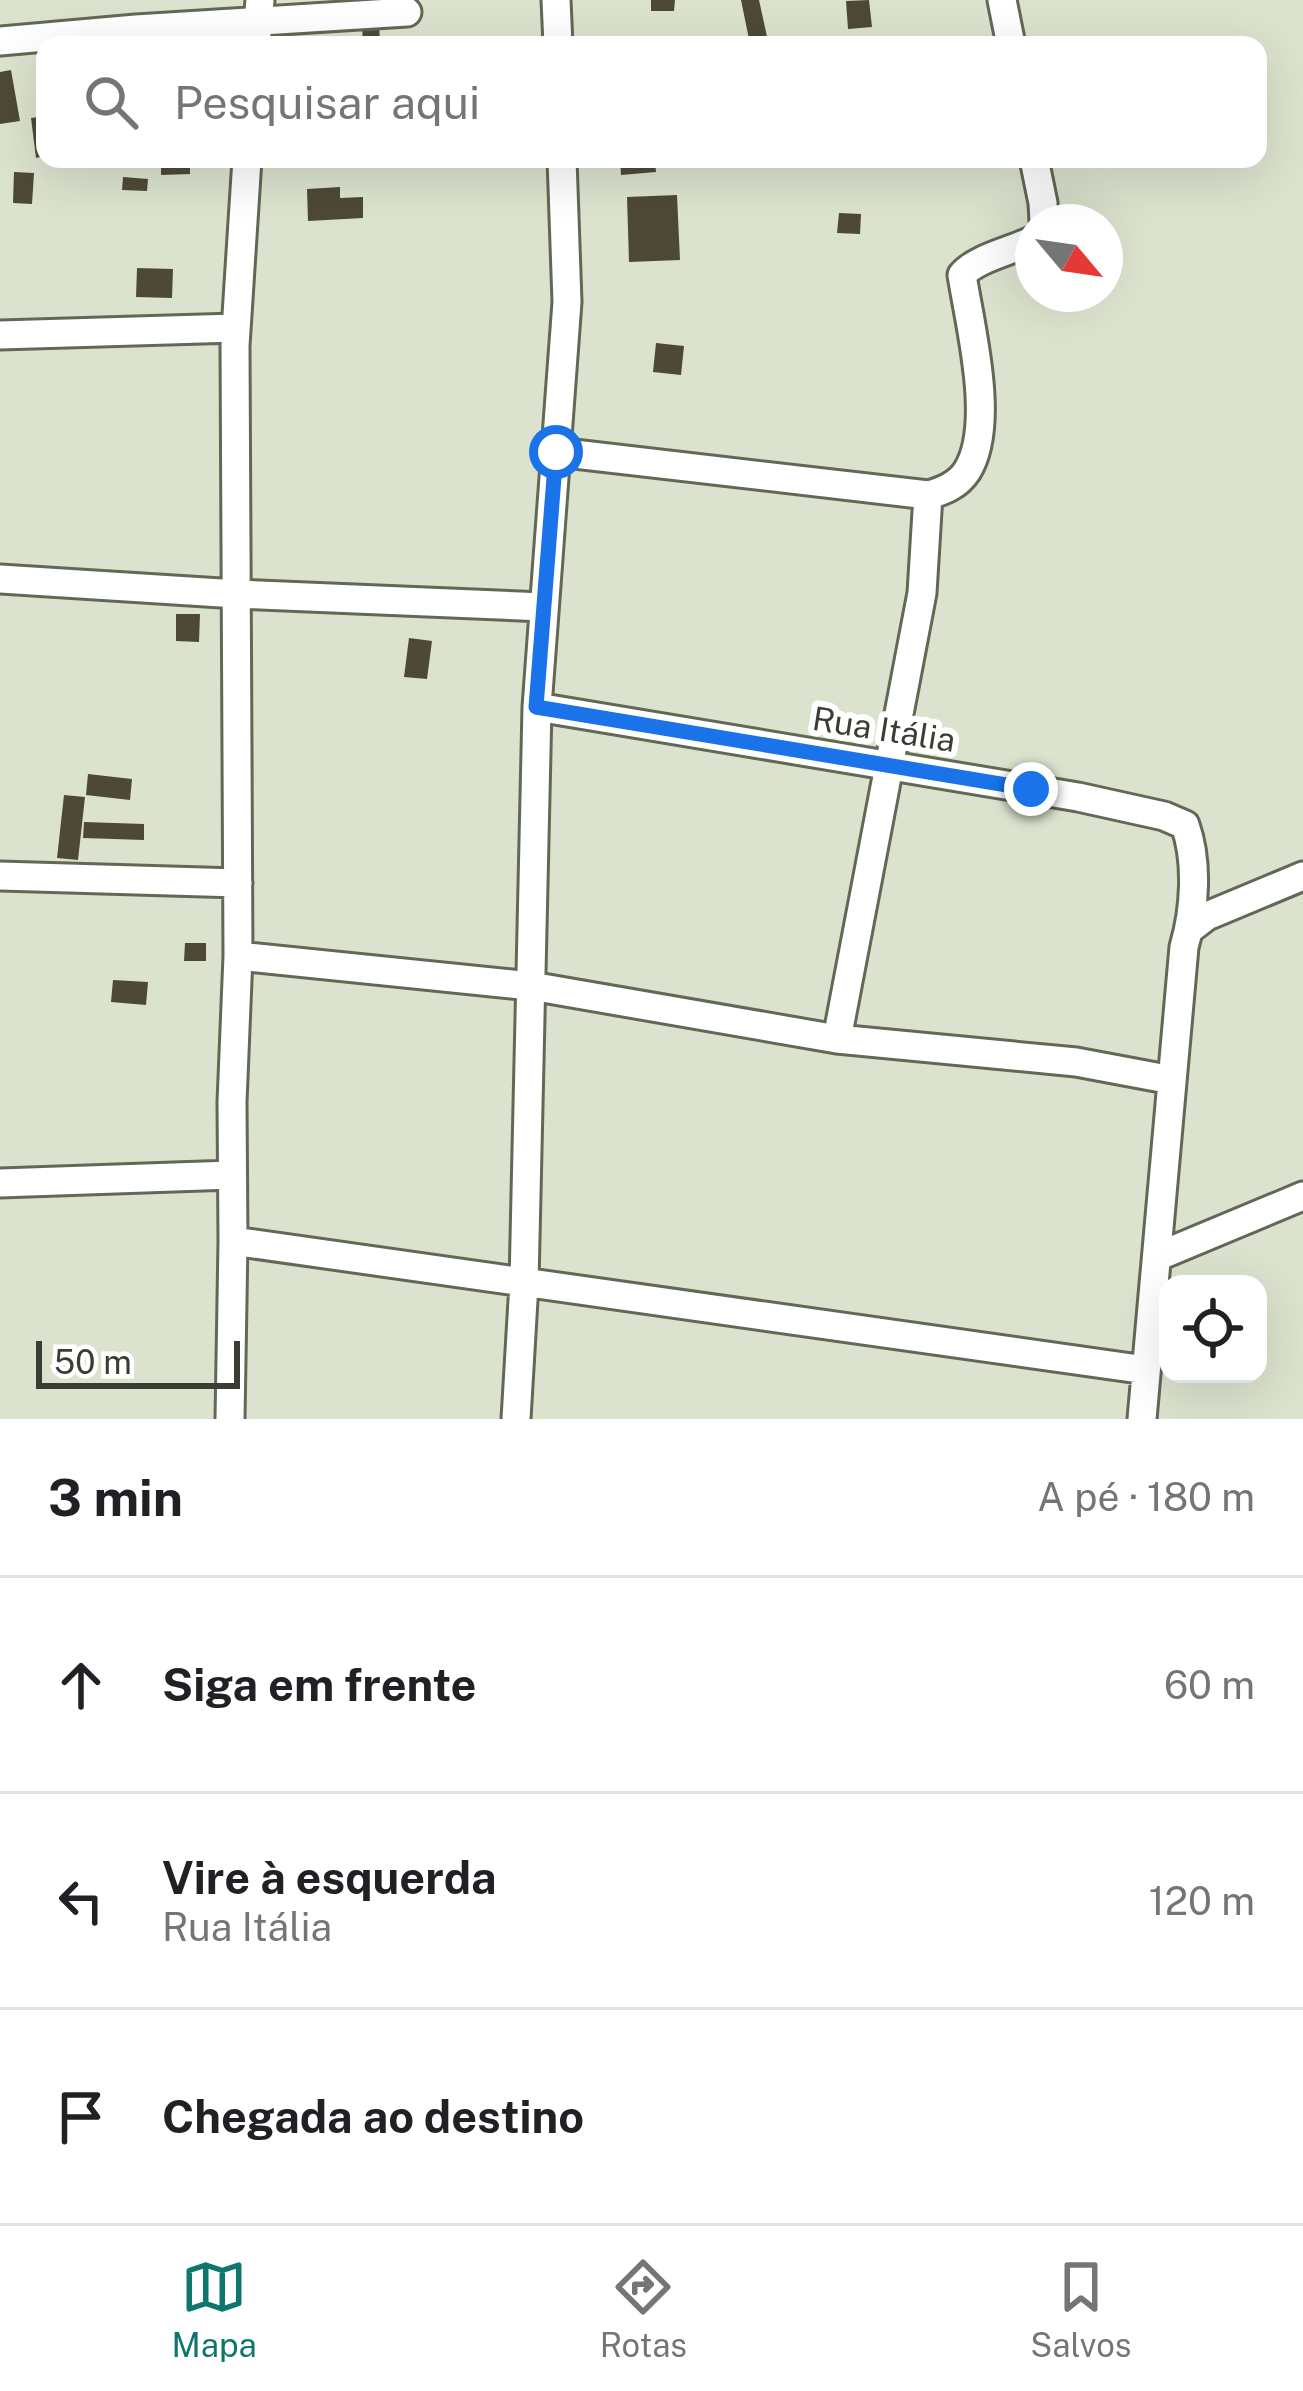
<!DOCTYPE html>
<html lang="pt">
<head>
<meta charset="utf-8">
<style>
	body { margin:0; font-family:"Public Sans",sans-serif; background:#f2f2f2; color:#202124 }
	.controls { position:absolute; right:36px; bottom:36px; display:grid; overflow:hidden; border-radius:24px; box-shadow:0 12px 48px #0002 }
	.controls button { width:108px; height:108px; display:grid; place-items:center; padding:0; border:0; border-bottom:3px solid #e0e0e0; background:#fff; color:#202124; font:60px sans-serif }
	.compass { position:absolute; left:1015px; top:204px; width:108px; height:108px; border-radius:50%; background:#fff; box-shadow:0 12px 48px #0002; rotate:119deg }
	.scale { position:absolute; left:36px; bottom:30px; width:204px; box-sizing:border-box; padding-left:12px; border:6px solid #393d34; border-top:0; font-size:33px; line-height:42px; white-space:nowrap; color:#393d34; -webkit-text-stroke:9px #fff; paint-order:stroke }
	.stop { position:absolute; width:36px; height:36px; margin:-27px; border:9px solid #1a73e8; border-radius:50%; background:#fff }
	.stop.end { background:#1a73e8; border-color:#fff; box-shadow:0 3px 12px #0008 }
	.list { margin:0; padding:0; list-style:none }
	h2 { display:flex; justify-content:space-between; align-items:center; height:156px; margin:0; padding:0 48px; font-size:51px }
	h2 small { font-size:39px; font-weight:400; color:#757577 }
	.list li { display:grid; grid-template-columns:78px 1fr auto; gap:36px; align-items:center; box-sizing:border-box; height:216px; padding:0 48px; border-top:3px solid #e0e0e0 }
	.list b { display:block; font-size:45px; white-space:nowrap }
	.list p { margin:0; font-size:39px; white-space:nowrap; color:#757577 }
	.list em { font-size:39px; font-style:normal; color:#757577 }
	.icon { flex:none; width:66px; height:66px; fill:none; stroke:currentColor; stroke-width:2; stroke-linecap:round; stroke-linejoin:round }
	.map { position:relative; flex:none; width:1303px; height:1419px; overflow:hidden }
	.search { position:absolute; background:#fff; box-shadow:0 12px 48px #0002; left:36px; right:36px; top:36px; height:132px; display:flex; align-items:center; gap:30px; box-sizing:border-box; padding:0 42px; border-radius:24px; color:#757577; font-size:45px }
	.sheet { height:804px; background:#fff }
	nav { display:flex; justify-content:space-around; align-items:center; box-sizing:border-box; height:168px; border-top:3px solid #e0e0e0; background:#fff; font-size:33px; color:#757577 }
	nav a { display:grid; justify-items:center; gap:6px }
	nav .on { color:#0f766e }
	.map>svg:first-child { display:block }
	.building { fill:#4e4937 }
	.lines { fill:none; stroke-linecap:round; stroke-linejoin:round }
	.street-casing { stroke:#616855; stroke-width:33 }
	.street { stroke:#fff; stroke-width:27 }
	.route { stroke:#1a73e8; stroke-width:15 }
	.labels { text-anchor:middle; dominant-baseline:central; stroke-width:12; stroke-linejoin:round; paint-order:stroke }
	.street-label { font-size:33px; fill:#393d34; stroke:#fff }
</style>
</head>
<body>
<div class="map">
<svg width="1303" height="1419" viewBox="0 0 1303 1419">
	<rect width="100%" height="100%" fill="#dbe3ce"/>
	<path class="building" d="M651,0H675L674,11H651Z
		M741,0H759L768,41L750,44Z
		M869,0L872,27L848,29L846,1Z
		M379,22L380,45H363L362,23Z
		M11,70L20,121L0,124V72Z
		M45,116V156L36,158L31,118Z
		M161,159H221V163L190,164V174L161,175Z
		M620,159H655L656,172L621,175Z
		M14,172L34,173L32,204L13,203Z
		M123,177L148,179L147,191L122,190Z
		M340,187V198L363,197V218L308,221L307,189Z
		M677,195L680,260L629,262L627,197Z
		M839,213L861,214L860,234L837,233Z
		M137,268L173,269L172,298L136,297Z
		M656,343L684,346L681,375L653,372Z
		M176,614H200L199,642L176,641Z
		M409,638L432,641L427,679L404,677Z
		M88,774L132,779L130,800L86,795Z
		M64,795L85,797L78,860L57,858Z
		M84,822L144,824V840L83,838Z
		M185,943H206V961H184Z
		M113,980L148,982L146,1005L111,1002Z"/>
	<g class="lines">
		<g class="street-casing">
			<path id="street" d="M556,0L558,45
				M1002,0L1011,45
				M0,41L136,29L407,12
				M256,45L260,0
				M1034,159L1043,203L1044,222
				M0,335L236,328
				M557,452L928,495C944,491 958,485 967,471C996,425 970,326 962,275C976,258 1012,251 1033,240
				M0,579L237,594L544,607
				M537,707L1078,797L1164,816L1185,825C1198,861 1195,910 1184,947L1142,1419
				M0,876L238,883
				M1190,929L1207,916L1303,876
				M238,956L531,986L837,1039L1076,1062L1172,1080
				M837,1039L922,593L928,495
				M0,1183L232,1175
				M233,1241L1146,1370
				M1159,1256L1303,1196
				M230,1419L233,1241L232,1102L238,956L235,346L247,159
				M516,1419L524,1283L537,707L567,302L562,159"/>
		</g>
		<use href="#street" class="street"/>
	</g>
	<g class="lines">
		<path class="route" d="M556,452L536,707L1031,789"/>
	</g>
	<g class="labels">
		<g class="street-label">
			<text transform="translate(884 729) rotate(9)">Rua Itália</text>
		</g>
	</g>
</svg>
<div class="controls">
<button><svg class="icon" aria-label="locate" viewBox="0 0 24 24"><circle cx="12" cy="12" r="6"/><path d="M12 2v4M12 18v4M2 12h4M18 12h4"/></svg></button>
</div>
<svg class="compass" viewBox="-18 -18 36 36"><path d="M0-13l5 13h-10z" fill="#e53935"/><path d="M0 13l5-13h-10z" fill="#757577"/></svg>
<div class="scale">50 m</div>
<div class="stop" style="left:556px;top:452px"></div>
<div class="stop end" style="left:1031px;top:789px"></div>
<div class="search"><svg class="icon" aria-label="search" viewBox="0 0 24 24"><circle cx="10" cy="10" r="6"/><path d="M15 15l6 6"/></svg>Pesquisar aqui</div>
</div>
<section class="sheet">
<h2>3 min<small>A pé · 180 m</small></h2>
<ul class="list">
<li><svg class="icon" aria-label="ahead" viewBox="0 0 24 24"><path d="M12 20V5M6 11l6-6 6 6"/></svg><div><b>Siga em frente</b></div><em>60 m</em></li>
<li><svg class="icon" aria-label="left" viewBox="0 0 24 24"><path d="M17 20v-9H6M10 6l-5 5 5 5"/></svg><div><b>Vire à esquerda</b><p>Rua Itália</p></div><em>120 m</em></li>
<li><svg class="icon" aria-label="arrive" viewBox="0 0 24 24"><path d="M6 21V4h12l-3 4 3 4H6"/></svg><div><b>Chegada ao destino</b></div></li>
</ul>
</section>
<nav>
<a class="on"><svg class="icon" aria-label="map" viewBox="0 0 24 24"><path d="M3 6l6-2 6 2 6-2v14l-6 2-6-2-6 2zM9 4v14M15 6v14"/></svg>Mapa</a>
<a><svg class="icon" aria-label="directions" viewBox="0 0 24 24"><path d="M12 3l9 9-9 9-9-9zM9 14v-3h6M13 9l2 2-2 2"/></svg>Rotas</a>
<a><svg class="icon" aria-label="saved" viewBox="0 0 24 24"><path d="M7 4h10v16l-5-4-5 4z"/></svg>Salvos</a>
</nav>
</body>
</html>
